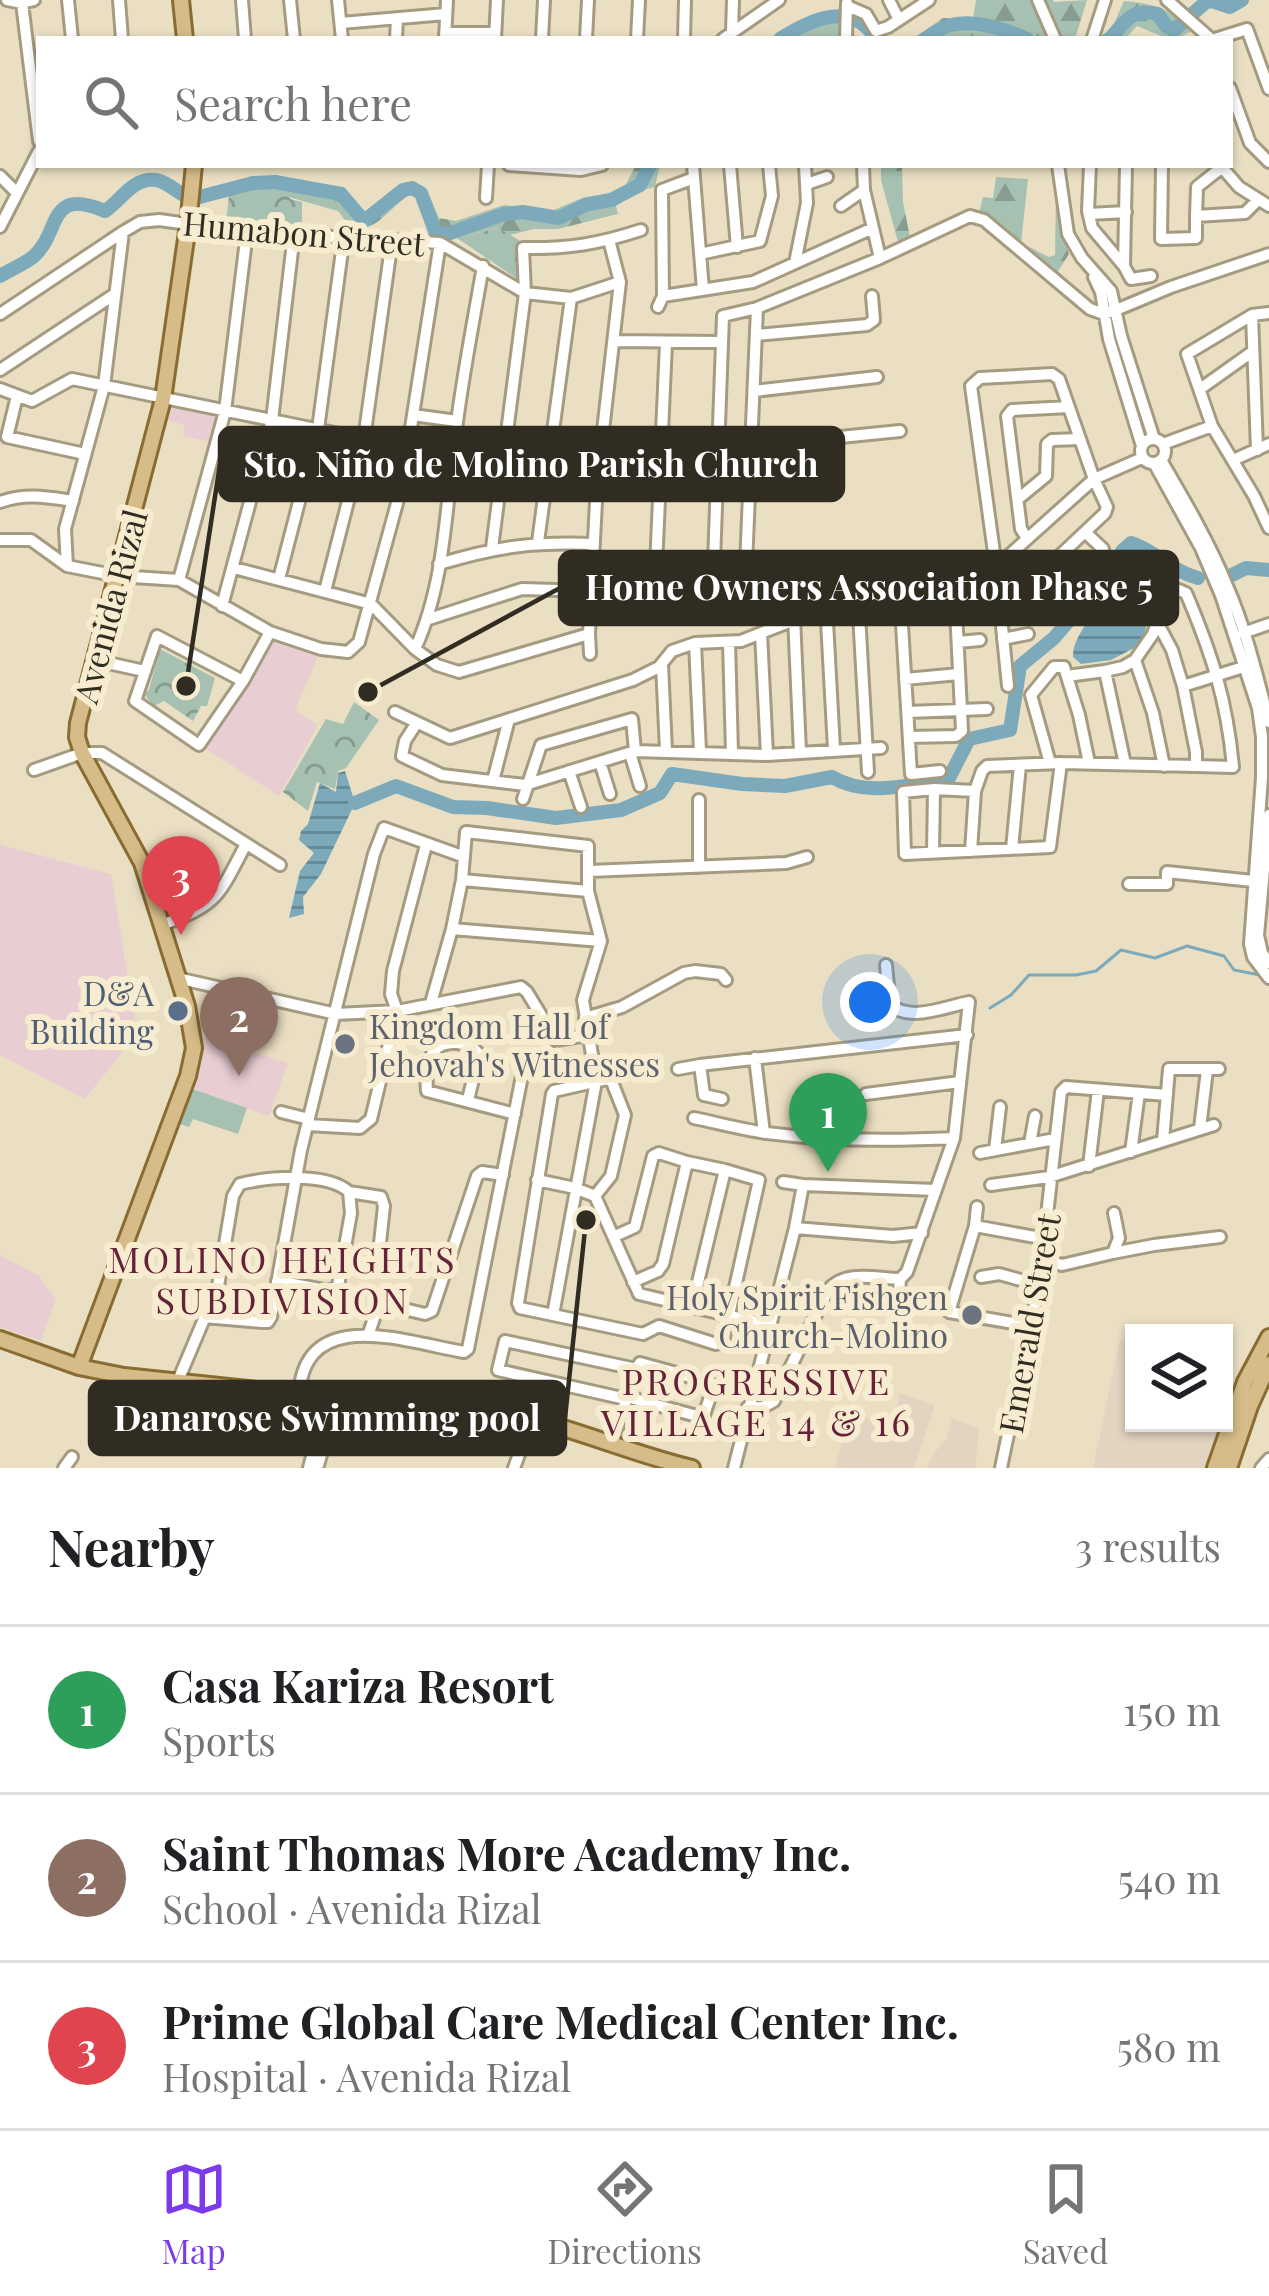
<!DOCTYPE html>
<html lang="en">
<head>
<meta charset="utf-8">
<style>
	body { margin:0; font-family:"Playfair Display",serif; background:#f6f6f6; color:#202124 }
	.controls { position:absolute; right:36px; bottom:36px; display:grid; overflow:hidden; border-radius:0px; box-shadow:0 3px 9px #0004 }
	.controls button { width:108px; height:108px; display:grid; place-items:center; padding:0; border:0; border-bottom:3px solid #e0e0e0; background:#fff; color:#202124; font:60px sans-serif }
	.you { position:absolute; left:870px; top:1002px; width:42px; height:42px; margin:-30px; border:9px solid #fff; border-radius:50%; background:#1a73e8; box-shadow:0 0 0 18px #1a73e833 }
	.badge { display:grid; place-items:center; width:78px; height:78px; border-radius:50%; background:#7c3aed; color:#fff; font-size:39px; font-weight:700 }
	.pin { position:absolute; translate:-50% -99px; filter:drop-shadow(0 3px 6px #0008) }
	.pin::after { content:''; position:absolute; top:63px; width:42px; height:36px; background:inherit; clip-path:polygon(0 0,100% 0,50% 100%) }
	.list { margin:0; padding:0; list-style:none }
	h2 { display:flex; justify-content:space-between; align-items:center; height:156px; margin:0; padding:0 48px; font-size:51px }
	h2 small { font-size:39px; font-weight:400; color:#757577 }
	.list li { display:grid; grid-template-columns:78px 1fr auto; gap:36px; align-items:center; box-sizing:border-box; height:168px; padding:0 48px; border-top:3px solid #e0e0e0 }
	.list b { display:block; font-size:45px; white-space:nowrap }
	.list p { margin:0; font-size:39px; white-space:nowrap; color:#757577 }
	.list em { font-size:39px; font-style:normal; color:#757577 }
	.icon { flex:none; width:66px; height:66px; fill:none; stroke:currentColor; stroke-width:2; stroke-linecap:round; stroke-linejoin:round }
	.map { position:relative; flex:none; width:1269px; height:1468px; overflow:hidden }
	.search { position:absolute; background:#fff; box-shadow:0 3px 9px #0004; left:36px; right:36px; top:36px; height:132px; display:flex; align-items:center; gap:30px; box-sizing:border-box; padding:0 42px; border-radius:0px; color:#757577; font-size:45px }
	.sheet { height:660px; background:#fff }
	nav { display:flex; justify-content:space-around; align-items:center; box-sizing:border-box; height:168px; border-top:3px solid #e0e0e0; background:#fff; font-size:33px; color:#757577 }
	nav a { display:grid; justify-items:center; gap:6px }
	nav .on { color:#7c3aed }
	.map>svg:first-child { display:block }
	.commercial { fill:#e3d3c1 }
	.education { fill:#e8ced2 }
	.grass { fill:#a6c1b2 }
	.forest { fill:url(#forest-firs) }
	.park { fill:url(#park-crowns) }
	.water { fill:url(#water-rules) }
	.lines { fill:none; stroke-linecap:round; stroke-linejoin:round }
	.stream { stroke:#7caabb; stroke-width:3 }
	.river { stroke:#7caabb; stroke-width:14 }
	.minor-casing { stroke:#a59b81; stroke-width:16 }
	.major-casing { stroke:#896c31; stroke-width:20 }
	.minor { stroke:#fff; stroke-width:10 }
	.major { stroke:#d5bc88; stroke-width:14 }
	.service-dot { fill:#5c6f8a; stroke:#f7ecd0; stroke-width:4.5 }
	.worship-dot { fill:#6b7280; stroke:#f7ecd0; stroke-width:4.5 }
	.labels { text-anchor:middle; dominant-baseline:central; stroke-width:12; stroke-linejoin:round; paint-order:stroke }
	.street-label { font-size:33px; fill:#302c22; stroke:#f7ecd0 }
	.service-label { font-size:33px; fill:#4e5e75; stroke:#f7ecd0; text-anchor:end }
	.worship-label { font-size:33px; fill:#5b616d; stroke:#f7ecd0; text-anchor:start }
	.neighbourhood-label { font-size:36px; letter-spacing:3px; fill:#652239; stroke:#f7ecd0 }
	.leader { fill:none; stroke:#302c22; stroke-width:4.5 }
	.callout-dot { fill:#302c22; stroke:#f7ecd0; stroke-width:4.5 }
	.callout { fill:#302c22; stroke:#302c22; stroke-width:4.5 }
	.callout-label { font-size:36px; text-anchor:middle; font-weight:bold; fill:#fff }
</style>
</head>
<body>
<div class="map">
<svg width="1269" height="1468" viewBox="0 0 1269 1468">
	<defs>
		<pattern id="forest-firs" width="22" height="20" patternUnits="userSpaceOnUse" patternTransform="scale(3)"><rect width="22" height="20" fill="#a6c1b2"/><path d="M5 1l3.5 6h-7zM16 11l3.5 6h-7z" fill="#889d90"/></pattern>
		<pattern id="park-crowns" width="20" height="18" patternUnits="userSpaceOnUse" patternTransform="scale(3)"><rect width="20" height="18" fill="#a6c1b2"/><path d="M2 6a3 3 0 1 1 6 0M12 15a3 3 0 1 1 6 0" fill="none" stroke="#889d90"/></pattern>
		<pattern id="water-rules" width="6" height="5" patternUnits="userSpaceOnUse" patternTransform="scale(3)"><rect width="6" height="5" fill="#7caabb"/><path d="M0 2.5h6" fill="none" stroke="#668b98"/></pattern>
	</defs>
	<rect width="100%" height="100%" fill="#eadfc3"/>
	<path class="commercial" d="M1120,1340L1134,1342V1423H1224L1207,1468H1093Z
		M900,1393L935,1405L914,1468H835L850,1413L894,1426Z
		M952,1419L979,1428L975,1468H927L934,1453L946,1440Z"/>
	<path class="education" d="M172,404L220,414L213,443L183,436L185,425L168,420Z
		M270,633L321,649L295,710L318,725L279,796L200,745Z
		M0,845L111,874L137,1033L85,1099L0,1055Z
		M202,1037L288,1063L269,1116L191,1088L200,1057Z
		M0,1255L38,1275L56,1299L41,1341L0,1327Z"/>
	<path class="grass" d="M187,1087L247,1108L238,1134L193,1119L189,1127L174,1122Z"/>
	<path class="forest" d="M976,0H1053L1054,2L1087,0L1075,39H912L943,18H973Z
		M1124,1C1156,4 1169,9 1193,30C1170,45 1161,35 1137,26L1125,39H1097L1112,28Z
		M830,12H844L842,36L805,39L803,36L774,39L817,15Z
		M636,165H660L655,187L639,191L616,206L618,214L558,229H534L510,235L497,228L457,238H435L427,227L417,197L409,195C389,208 377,233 351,228L338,211L257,188L196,202V196L262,177L344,187L360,215H368L403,185L415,182L430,197L439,218L456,221L504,205L551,211L585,197L617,192L625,186Z
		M881,165H902L903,202L910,237L898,242L881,180Z
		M996,177L1028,179L1021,243L1049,257L1055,255L1056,193L1062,233L1069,254L1055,276L979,213L983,197L993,198Z"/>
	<path class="park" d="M257,187L286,190L290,199L302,202V226L226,223L229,195Z
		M498,228L519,240V280L457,238Z
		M160,649L215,678L207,706H201L193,721L164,701L154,706L144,694L149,690Z
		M354,702L379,720L346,768L338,771L335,789L317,782L308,811L283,792L326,719L343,724Z"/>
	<path class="water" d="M1147,574L1156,584L1149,604L1145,634L1134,648L1111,660L1081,664L1073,657C1073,642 1080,635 1087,621C1101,596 1117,578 1147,574Z
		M345,771L355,803L321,874L303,897L304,914L289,918L300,871L314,853L299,840L301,831L308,824L320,783L336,792L338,773Z"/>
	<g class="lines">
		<path class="stream" d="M990,1008L1011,995L1029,975H1076L1096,971L1121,950L1155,958L1187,946L1224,956L1234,970L1260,975"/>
		<path class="river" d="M780,39C811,19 852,0 876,39
			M925,39C933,34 941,27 951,25C975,19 1005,29 1027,39
			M1110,39C1125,21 1132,8 1158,14L1166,26L1174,30L1206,2L1212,1L1230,7L1242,0
			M0,276C11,269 25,264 34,256C61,232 47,186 105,211C121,201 132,177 156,180C169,182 179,195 192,199L253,183L275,182L341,194L364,221L403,190L412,188L421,193L435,231L445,235L504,214L523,212L559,218L585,205L611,200L640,185L650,165
			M1232,575L1246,568L1269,570
			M355,803L396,786L453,807L487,808L556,818L621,810L660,793L672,774L742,784L785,786L832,777C867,798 909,784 948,780L969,739L1010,730L1020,666L1054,638L1098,587L1126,563L1122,551L1131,543C1156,551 1171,571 1198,578"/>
		<g class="minor-casing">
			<path id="minor" d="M7,0L22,3L34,0
				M68,0L72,39
				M119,0L122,39
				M242,0L245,39
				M290,0L294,39
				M338,0L342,39
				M889,0L899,20
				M1038,0L1055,39
				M1167,0L1211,39
				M22,3L39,141
				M847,6L866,14L876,31L888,27L929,0
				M341,23L446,14
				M732,32L733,0
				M445,33H495
				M1093,37L1105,0
				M396,39L397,19
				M445,39L447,0
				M495,39L497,0
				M542,39L544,0
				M586,39L588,0
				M637,39L639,0
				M684,39L685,0
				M723,39L779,0
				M846,39L847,3
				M1215,39L1247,29L1269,89
				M1230,88L1250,143L1269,162
				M509,165L581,170L602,165
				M693,165L703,290
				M730,165L737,247
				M863,165L864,190L880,258
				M1058,165L1068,234L1082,258L1111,291L1121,336L1154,439
				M1090,165L1088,211L1092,228L1124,266L1126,165
				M1162,165L1161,239L1196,238V216
				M1220,165L1239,187L1269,206
				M1221,168L1197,187L1196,216L1245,213L1257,201
				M0,176L16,192
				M807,184L827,177
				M486,198L488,165
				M841,206L864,190
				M1089,214L1126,212
				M0,227L39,151
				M700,254L760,241L772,196L769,165
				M795,263L807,203L805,165
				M1124,266L1131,279L1151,276
				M1094,277L1101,292L1109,339L1142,446
				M663,296L753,282L873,228
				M658,307L663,296L662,190L694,178
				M1269,313L1252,315L1187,354L1212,426L1254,496L1269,528
				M0,314L123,232L140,222L159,220L247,232L440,243L525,293L571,298L620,282
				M1252,315L1257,450
				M756,335L867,325L874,320L872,296
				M615,341L721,342
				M0,370L115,294
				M0,389L32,401L72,379L364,439
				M1200,389L1252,352
				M754,391L877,377
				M17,396L7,437L85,454
				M413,415L457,421
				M1141 451a12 12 0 1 1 24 0a12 12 0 1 1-24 0Z
				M1163,444L1212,426
				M751,446L900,431
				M1161,460C1185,501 1209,542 1227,586C1246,629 1257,676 1269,722
				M1233,460L1269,444
				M1154,463L1201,548L1221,595L1258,708L1262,737V777L1250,944L1253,957L1269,978
				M1018,499L1046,476L1047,444L1052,440L1080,439
				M0,502C26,493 46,497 73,501
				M1085,532L1103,549
				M1027,538L1021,529L1007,416L1012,410L1069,407
				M0,540H31L67,566L118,576L179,580L270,632L321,649L348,652L359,642L402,485L440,243
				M538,542L571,298
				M492,548L525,293L523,248C568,249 598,244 641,230
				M1064,552L1084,574
				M439,564C499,546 533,542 594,544
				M67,566L65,529L104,386L123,232
				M234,568L371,604L415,649L437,665L459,672L589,634
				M796,569L801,610
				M1042,573L1062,594
				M899,575L911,774L940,771
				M279,579L318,429L344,236
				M857,579L868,772
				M179,580L225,411L247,232
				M825,585L834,749
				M745,588L757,308
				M655,589L666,343
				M325,591L364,439L392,240
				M1019,594L1035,611
				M717,605V594L713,589L723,316L757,308L880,258L970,216L984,220L1090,309L1104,314L1116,310L1171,287L1269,254
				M222,606L272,420L294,234
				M901,610L975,608
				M1000,612L1105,513L1107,507L1094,479L1059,379L1052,374L980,378L971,386L996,567L1008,686
				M794,617L800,752
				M429,619L522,589L592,591L713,589
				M1157,622L1153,634L1135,660L1153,713L1164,766
				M761,633L767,755
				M1243,633L1269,624
				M1003,639L1028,634
				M729,642L732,753
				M958,642L980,640
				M695,643L700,751
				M415,649C447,579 446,497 457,422C464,369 474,318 483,266
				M590,654L589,634L597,483L620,282L609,240
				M95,660L144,671
				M662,664L666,751
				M1067,676L1105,671
				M905,679L959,674
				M243,681L157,636L135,701L199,745L243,681L270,632
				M1183,686L1172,650L1157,622C1158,605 1164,598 1179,590L1186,593C1212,654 1227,701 1233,767L1196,766
				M395,712L450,738L633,680L659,667L672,651L695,643L741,641L789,622L825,585L857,579L996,567L1094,479L1142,458
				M908,712L987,709
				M416,724L405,741L402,756L442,775L525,785L635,751L767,755L881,748
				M909,737L956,736L962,731L954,570
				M630,753L640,786
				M600,762L610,794
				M1050,763L1031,695L1054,667H1064L1079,715L1089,763
				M1061,763L1050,847L905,854L903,792L934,789L975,791L982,771L987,766L1061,763L1196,766V752L1183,686L1253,664
				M1125,764L1105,671L1123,667L1135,660
				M34,770L82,753H102L280,865
				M569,771L581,807
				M493,781L509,719
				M523,799L541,745L632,719L635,751
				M699,800V867
				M1269,815L1258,935L1262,953L1269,963
				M1012,849L1020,765
				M971,851L975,791
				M933,853L934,789
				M589,871L786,863L807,857
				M462,880L588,891
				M1129,884H1167V872L1253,881
				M161,925C219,905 219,895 246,844
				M452,929L601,941
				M177,978L336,1014L397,1011L521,987L527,992L556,1040L587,1035
				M431,1003L452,929L462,880L466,832L588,846V891L601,941L583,1000L593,1061
				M585,1018L622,1007L684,973L695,971L721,974L726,980
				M755,1058L764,1133
				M678,1069L700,1065
				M866,1094L960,1082
				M722,1099L704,1095L700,1065L967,1035
				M468,1100L479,1054C470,1042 445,1038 434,1051C427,1060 426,1081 427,1091L515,1114
				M281,1112L309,1119
				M694,1118C718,1123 743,1130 767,1133C829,1141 892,1141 954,1138
				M308,1125L360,1128L371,1119L397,1011L391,994L393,971L426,845
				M1200,1128L1207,1070
				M1163,1141L1169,1069H1219
				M1030,1143L1035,1116
				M995,1150L1000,1107
				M1131,1152L1139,1093
				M980,1153L1055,1139
				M687,1162L725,1170
				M1089,1166L1098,1090
				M537,1180L575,1188L595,1196L639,1294L769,1325
				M783,1182L803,1185
				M991,1185L1049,1177L1214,1125
				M349,1192L381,1197L384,1206L380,1243
				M595,1196L611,1176L625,1115L612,1082L607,1079L554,1091L552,1094L518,1303L520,1308L643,1334L659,1326L716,1344L724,1337L759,1180L725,1170L692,1307
				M977,1207L975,1226L949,1312L1031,1326
				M975,1226L1046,1239
				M795,1228L893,1236L922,1233
				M615,1236L635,1227L653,1156L659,1153L687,1162L663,1264L658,1271L633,1282
				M1113,1253L1154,1245L1220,1237
				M1043,1259L1062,1265L1113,1253L1119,1238L1114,1213
				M981,1277L999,1274L1039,1285
				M553,1315L596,1081
				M204,1317L262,1322H268L271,1317L301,1150L374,854L384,828L462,856
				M897,1320L900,1279
				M368,1336L377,1309L383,1304L425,1314L432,1311L477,1176L482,1172L503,1175
				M177,1383L218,1286L233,1196L240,1184C268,1177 328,1172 349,1192L351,1213L338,1286L330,1291L277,1281
				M299,1396C304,1304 405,1342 464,1352L468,1349L523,1071
				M626,1399L498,1370L505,1341L636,1369
				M747,1408L763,1407L774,1401L828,1290C844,1270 875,1278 900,1279L907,1272L954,1138L969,1002C944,1007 911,1022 890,1005L886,965
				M612,1444L636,1369L640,1363L709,1382L713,1388L704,1415L697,1416L627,1397
				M318,1465L337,1400
				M64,1468L72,1457
				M309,1468L327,1399
				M514,1468L532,1419
				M734,1468L795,1228L803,1185L936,1190
				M1001,1468L1039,1285L1061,1092L1066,1087L1167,1095
				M1261,1468L1269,1459"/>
		</g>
		<g class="major-casing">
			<path id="major" d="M181,0L185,39
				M0,1339L79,1367L124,1376L532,1419C586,1433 637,1455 692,1468
				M79,1367L188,1076L194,1048L187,1006L142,863L82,753L77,737L78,723L163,399L188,225L194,165
				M1215,1468L1245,1382L1269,1337
				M1229,1468L1250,1406L1269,1364"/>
		</g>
		<use href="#minor" class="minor"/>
		<use href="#major" class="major"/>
	</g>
	<circle class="service-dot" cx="178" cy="1011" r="12"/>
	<g class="worship-dot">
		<circle cx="345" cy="1044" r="12"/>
		<circle cx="972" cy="1315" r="12"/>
	</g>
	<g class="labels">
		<g class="street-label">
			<text transform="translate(304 232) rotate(5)">Humabon Street</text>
			<text transform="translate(109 606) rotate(-75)">Avenida Rizal</text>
			<text transform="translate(1028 1323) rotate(-80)">Emerald Street</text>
		</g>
		<g class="service-label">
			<text x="154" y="992">D&amp;A<tspan x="154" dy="38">Building</tspan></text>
		</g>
		<g class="worship-label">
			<text x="369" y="1025">Kingdom Hall of<tspan x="369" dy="38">Jehovah's Witnesses</tspan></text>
			<text x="948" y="1296" text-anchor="end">Holy Spirit Fishgen<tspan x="948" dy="38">Church-Molino</tspan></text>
		</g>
		<g class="neighbourhood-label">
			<text x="283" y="1258">MOLINO HEIGHTS<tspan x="283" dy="41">SUBDIVISION</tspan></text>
			<text x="757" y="1380">PROGRESSIVE<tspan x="757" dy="41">VILLAGE 14 &amp; 16</tspan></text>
		</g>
	</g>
	<path class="leader" d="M186 686L220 464M368 692L560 588M586 1220L565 1418"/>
	<g class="callout-dot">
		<circle cx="186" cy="686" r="12"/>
		<circle cx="368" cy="692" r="12"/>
		<circle cx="586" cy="1220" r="12"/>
	</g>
	<g class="callout">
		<rect x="220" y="428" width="623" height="72" rx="12"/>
		<rect x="560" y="552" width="617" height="72" rx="12"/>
		<rect x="90" y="1382" width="475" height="72" rx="12"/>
	</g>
	<g class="callout-label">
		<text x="531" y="477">Sto. Niño de Molino Parish Church</text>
		<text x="869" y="600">Home Owners Association Phase 5</text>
		<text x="327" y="1431">Danarose Swimming pool</text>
	</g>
</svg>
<div class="controls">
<button><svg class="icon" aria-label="layers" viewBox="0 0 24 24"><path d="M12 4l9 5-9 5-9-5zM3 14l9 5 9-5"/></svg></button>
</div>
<div class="you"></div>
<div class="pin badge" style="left:828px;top:1172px;background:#2e9e5b">1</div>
<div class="pin badge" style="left:239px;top:1076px;background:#8d6e63">2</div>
<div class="pin badge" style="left:181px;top:935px;background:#e0444e">3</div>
<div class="search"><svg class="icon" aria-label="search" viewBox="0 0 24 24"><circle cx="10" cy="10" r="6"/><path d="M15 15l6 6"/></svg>Search here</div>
</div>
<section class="sheet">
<h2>Nearby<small>3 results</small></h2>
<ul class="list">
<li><span class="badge" style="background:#2e9e5b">1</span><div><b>Casa Kariza Resort</b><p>Sports</p></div><em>150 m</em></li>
<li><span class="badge" style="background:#8d6e63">2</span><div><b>Saint Thomas More Academy Inc.</b><p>School · Avenida Rizal</p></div><em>540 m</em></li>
<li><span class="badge" style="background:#e0444e">3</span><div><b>Prime Global Care Medical Center Inc.</b><p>Hospital · Avenida Rizal</p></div><em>580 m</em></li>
</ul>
</section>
<nav>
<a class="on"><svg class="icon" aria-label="map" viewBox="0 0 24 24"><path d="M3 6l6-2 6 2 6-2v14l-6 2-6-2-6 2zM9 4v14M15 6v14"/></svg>Map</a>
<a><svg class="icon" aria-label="directions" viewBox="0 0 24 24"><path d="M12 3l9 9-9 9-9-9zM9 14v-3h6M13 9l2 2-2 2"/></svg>Directions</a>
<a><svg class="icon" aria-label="saved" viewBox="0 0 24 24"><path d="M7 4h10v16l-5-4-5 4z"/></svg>Saved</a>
</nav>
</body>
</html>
